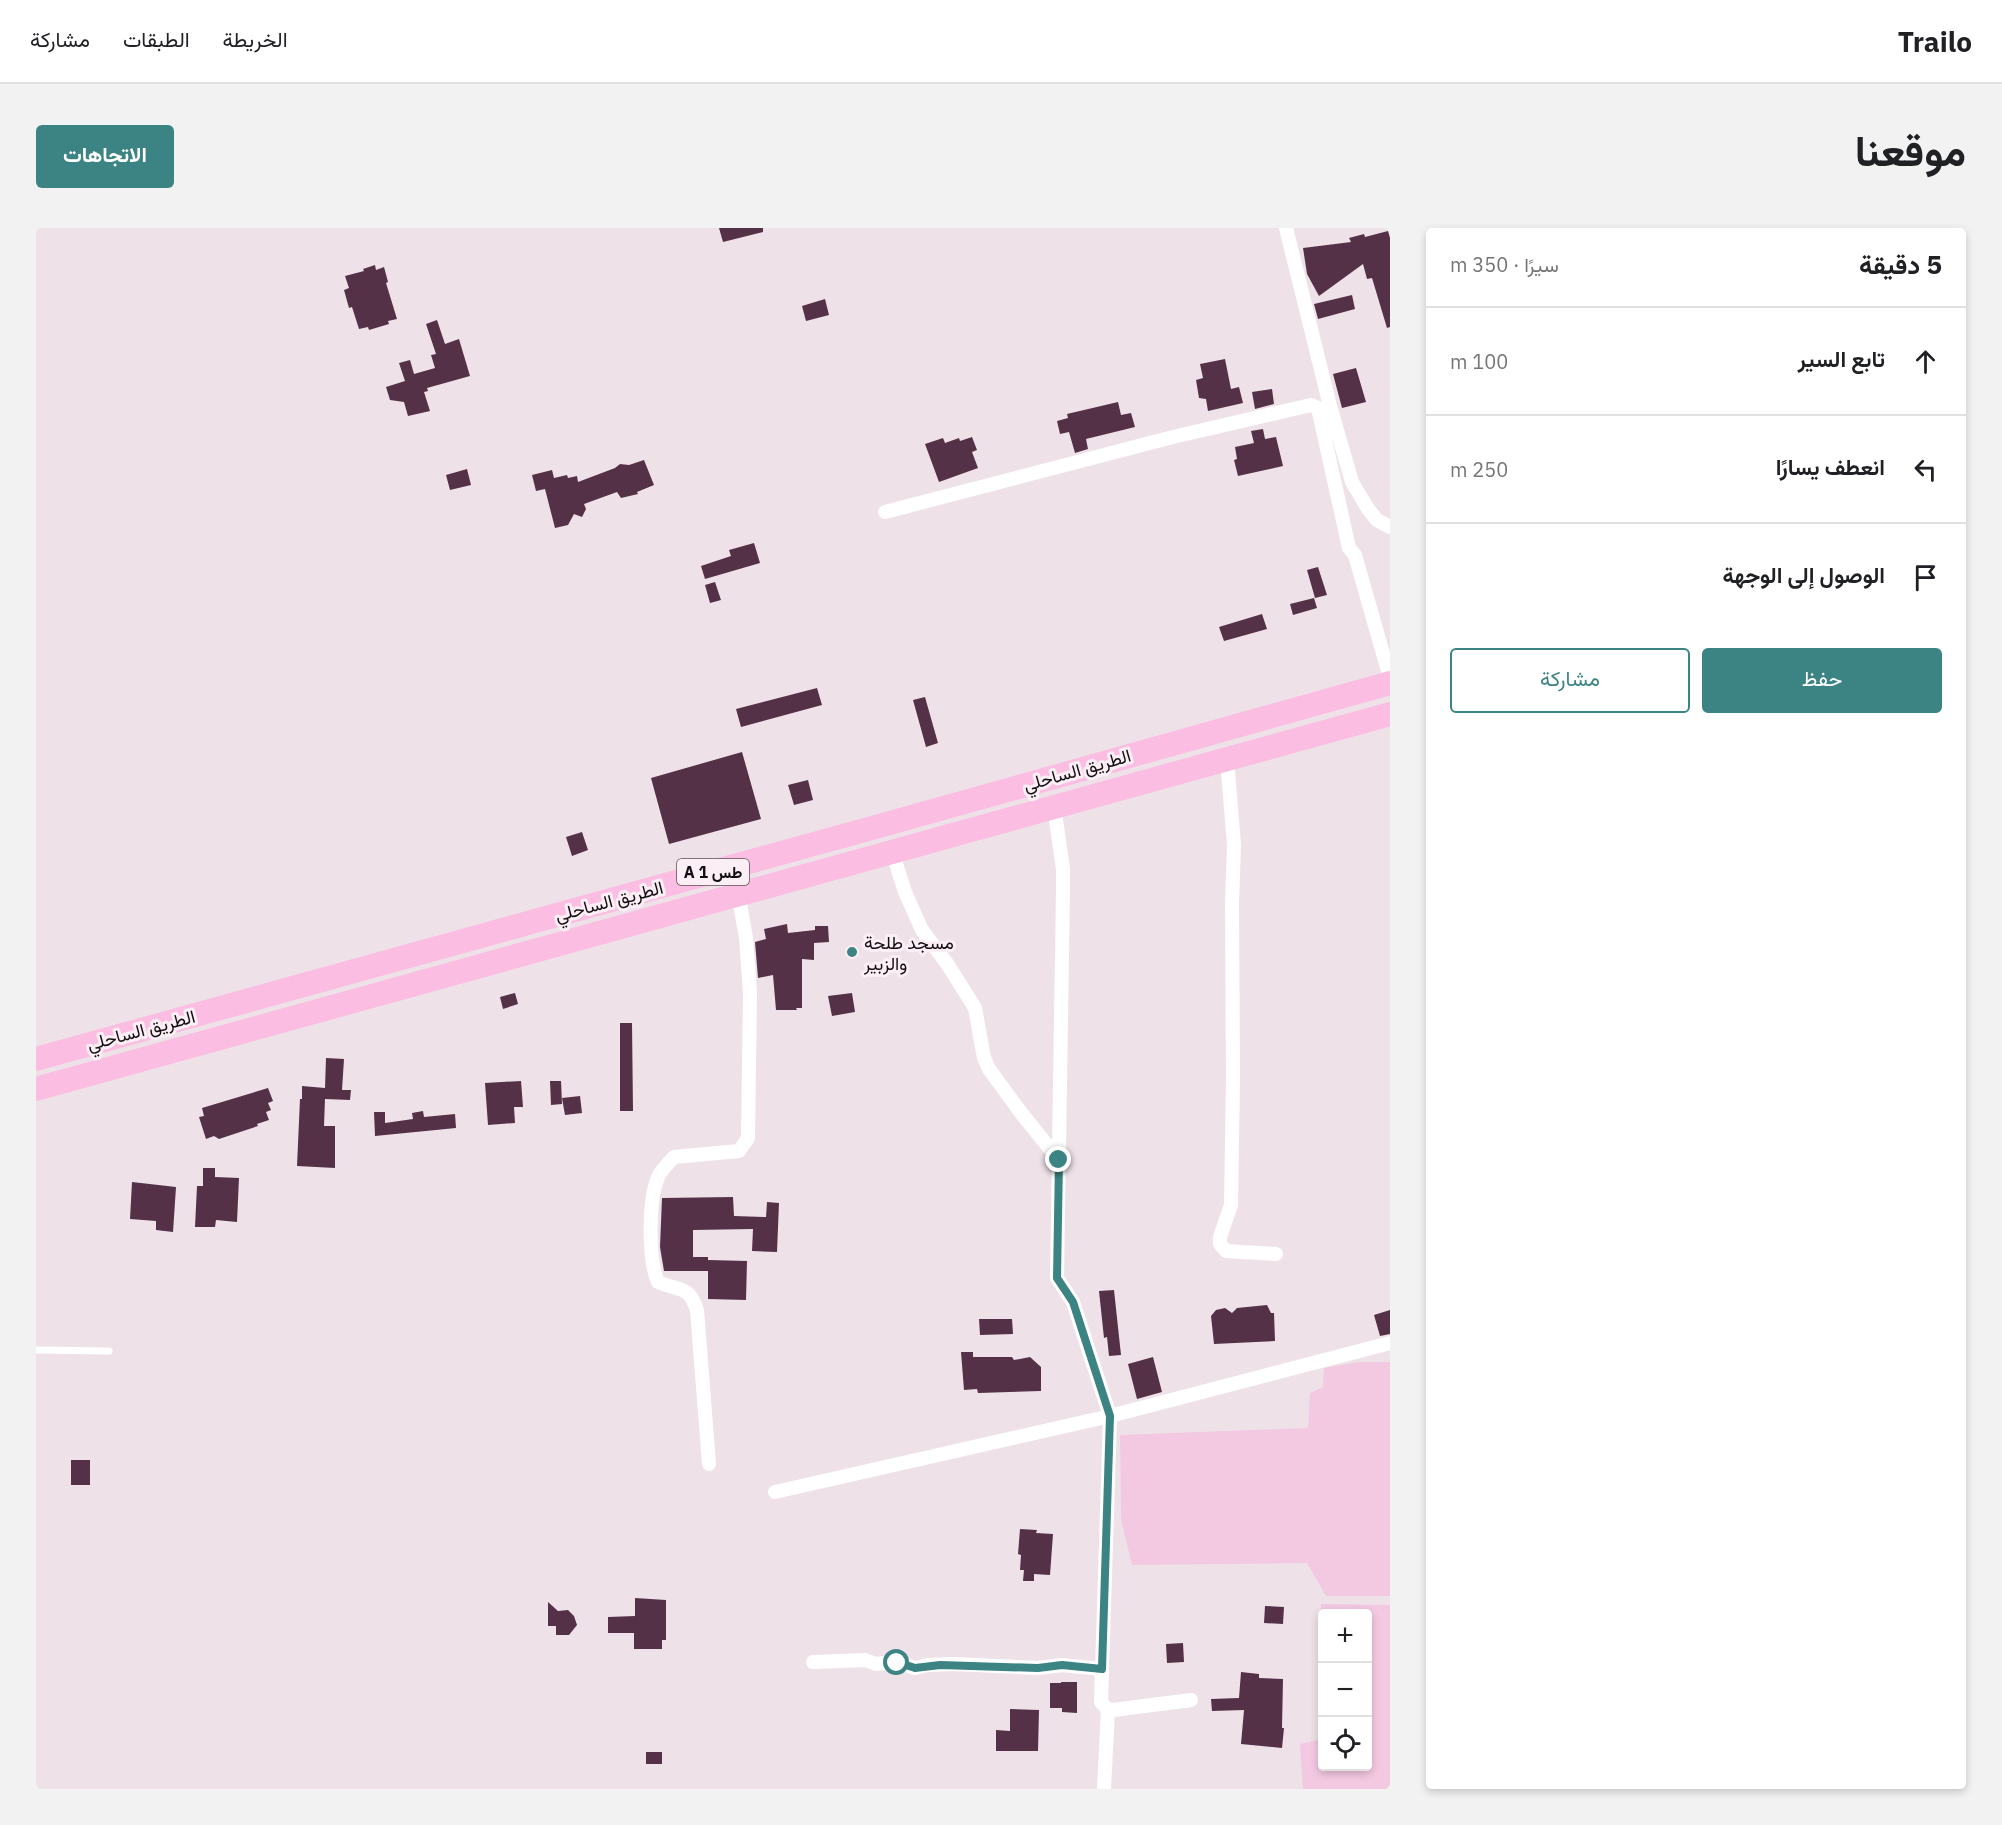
<!DOCTYPE html>
<html lang="ar">
<head>
<meta charset="utf-8">
<style>
	body { margin:0; font-family:"IBM Plex Sans",Vazirmatn,sans-serif; background:#f2f2f2; color:#202124; direction:rtl }
	.controls { position:absolute; right:18px; bottom:18px; display:grid; overflow:hidden; border-radius:6px; box-shadow:0 3px 9px #0003 }
	.controls button { width:54px; height:54px; display:grid; place-items:center; padding:0; border:0; border-bottom:2px solid #e0e0e0; background:#fff; color:#202124; font:30px sans-serif }
	.stop { position:absolute; width:18px; height:18px; margin:-14px; border:4px solid #3c8483; border-radius:50%; background:#fff }
	.stop.end { background:#3c8483; border-color:#fff; box-shadow:0 2px 6px #0008 }
	.list { margin:0; padding:0; list-style:none }
	h2 { display:flex; justify-content:space-between; align-items:center; height:78px; margin:0; padding:0 24px; font-size:26px }
	h2 small { font-size:20px; font-weight:400; color:#757577 }
	.list li { display:grid; grid-template-columns:39px 1fr auto; gap:18px; align-items:center; box-sizing:border-box; height:108px; padding:0 24px; border-top:2px solid #e0e0e0 }
	.list b { display:block; font-size:22px; white-space:nowrap }
	.list em { font-size:20px; font-style:normal; color:#757577 }
	.actions { display:flex; gap:12px; padding:18px 24px }
	.actions a { flex:1; padding:14px 0; border:2px solid #3c8483; border-radius:6px; text-align:center; font-size:21px; color:#3c8483 }
	.actions .main { background:#3c8483; color:#fff }
	.icon { flex:none; width:33px; height:33px; fill:none; stroke:currentColor; stroke-width:2; stroke-linecap:round; stroke-linejoin:round }
	.map { position:relative; flex:none; width:1354px; height:1561px; overflow:hidden; direction:ltr; border-radius:6px }
	header { display:flex; align-items:center; gap:36px; box-sizing:border-box; height:84px; padding:0 30px; background:#fff; border-bottom:2px solid #e0e0e0 }
	header strong { font-size:28px }
	nav { display:flex; gap:33px; margin-inline-start:auto; font-size:21px }
	.intro { display:flex; align-items:center; justify-content:space-between; box-sizing:border-box; height:144px; padding:0 36px }
	h1 { margin:0; font-size:42px }
	.button { padding:15px 27px; border-radius:6px; background:#3c8483; color:#fff; font-size:21px; font-weight:700 }
	main { display:flex; gap:36px; padding:0 36px }
	aside { flex:1; background:#fff; border-radius:6px; box-shadow:0 3px 9px #0003 }
	.map>svg:first-child { display:block }
	.green { fill:#f3c9e1; fill-rule:evenodd }
	.building { fill:#553147 }
	.lines { fill:none; stroke-linecap:round; stroke-linejoin:round }
	.lane { stroke:#fff; stroke-width:7 }
	.street { stroke:#fff; stroke-width:14 }
	.highway { stroke:#fbbde1; stroke-width:24 }
	.route { stroke:#3c8483; stroke-width:8 }
	.poi-dot { fill:#3c8483; stroke:#fbeff5; stroke-width:2 }
	.labels { text-anchor:middle; dominant-baseline:central; stroke-width:6; stroke-linejoin:round; paint-order:stroke }
	.shield { fill:#fbeff5; stroke:#595255; stroke-width:1.5 }
	.shield-label { font-size:16px; font-weight:bold; fill:#130f11 }
	.street-label { font-size:18px; fill:#130f11; stroke:#fbeff5 }
	.poi-label { font-size:18px; fill:#130f11; stroke:#fbeff5; text-anchor:start }
</style>
</head>
<body>
<header>
<strong>Trailo</strong>
<nav><a>الخريطة</a><a>الطبقات</a><a>مشاركة</a></nav>
</header>
<div class="intro"><h1>موقعنا</h1><a class="button">الاتجاهات</a></div>
<main>
<aside>
<h2>5 دقيقة<small>سيرًا · 350 m</small></h2>
<ul class="list">
<li><svg class="icon" aria-label="ahead" viewBox="0 0 24 24"><path d="M12 20V5M6 11l6-6 6 6"/></svg><div><b>تابع السير</b></div><em>100 m</em></li>
<li><svg class="icon" aria-label="left" viewBox="0 0 24 24"><path d="M17 20v-9H6M10 6l-5 5 5 5"/></svg><div><b>انعطف يسارًا</b></div><em>250 m</em></li>
<li><svg class="icon" aria-label="arrive" viewBox="0 0 24 24"><path d="M6 21V4h12l-3 4 3 4H6"/></svg><div><b>الوصول إلى الوجهة</b></div></li>
</ul>
<div class="actions"><a class="main">حفظ</a><a>مشاركة</a></div>
</aside>
<div class="map">
<svg width="1354" height="1561" viewBox="0 0 1354 1561">
	<rect width="100%" height="100%" fill="#eee2e8"/>
	<path class="green" d="M1323,1134H1354V1368H1290L1271,1335L1096,1337L1085,1292L1084,1207L1272,1200L1274,1165L1287,1159L1288,1140Z
		M1285,1376L1354,1377V1561H1267L1264,1516L1286,1511ZM1286,1386H1332V1538H1286Z"/>
	<path class="building" d="M683,0H727V4L687,14Z
		M1352,3L1354,10V99L1351,100L1336,50L1331,51L1327,36L1283,68L1271,46L1267,20L1315,14L1313,10L1328,6L1329,9Z
		M339,37L340,42L348,39L352,54L350,55L361,91L352,93L353,96L333,102L332,99L323,101L316,79L313,80L308,62L313,60L309,48L328,43L327,41Z
		M1316,67L1319,81L1282,91L1278,76Z
		M789,71L793,87L770,93L766,78Z
		M401,92L409,116L423,111L434,148L391,160L392,163L388,164L394,183L372,188L368,174L354,172L350,159L369,153L363,135L374,132L378,146L399,140L395,127L400,126L390,96Z
		M1189,131L1195,161L1203,159L1207,175L1172,183L1170,171L1163,170L1160,152L1167,150L1164,136Z
		M1320,140L1330,174L1306,180L1297,146Z
		M1236,161L1238,176L1219,181L1216,164Z
		M1082,174L1085,187L1095,185L1099,199L1050,211L1052,221L1039,225L1033,204L1024,206L1021,193L1032,190L1031,186Z
		M1227,201L1229,211L1240,209L1247,238L1202,248L1198,232L1201,231L1199,219L1218,215L1215,203Z
		M936,209L941,222L936,224L942,240L903,254L889,216L907,210L909,215L923,210L924,213Z
		M608,232L618,257L601,264L602,266L585,270L581,264L548,276L550,281L546,289L538,286L532,297L519,300L509,261L500,263L496,247L516,242L518,250L531,247L532,250L541,248L542,254L579,240L584,236L593,237Z
		M431,241L435,257L414,262L410,247Z
		M718,315L724,335L669,351L665,338L695,328L693,322Z
		M1282,339L1291,367L1279,370L1271,342Z
		M679,354L685,372L674,375L669,357Z
		M1278,370L1281,380L1257,387L1254,376Z
		M1226,386L1231,401L1188,413L1183,399Z
		M781,460L786,477L705,499L700,481Z
		M889,469L902,515L890,519L877,472Z
		M706,524L725,591L633,616L615,550Z
		M772,552L777,572L758,577L752,557Z
		M546,604L552,622L536,628L530,609Z
		M751,696L752,705L779,702V698H792L793,714L778,715V732L766,731V780H760L761,782H740L737,747L722,750L719,714L730,711L728,701Z
		M479,765L482,776L467,781L464,769Z
		M816,765L819,784L796,788L792,768Z
		M584,795H596L597,883H584Z
		M290,830L308,831L306,862H315L314,872L289,871L288,898H299V940L261,938L264,871H266V858L289,860Z
		M485,853L487,879H478L479,895L452,897L449,855Z
		M514,853H525L526,876L515,877Z
		M232,860L237,873L232,875L235,882L230,884L233,892L221,896L222,898L183,911L178,908L170,911L163,889L168,888L166,880Z
		M544,868L546,885L529,887L526,870Z
		M387,883L388,889L419,886L420,900L339,908L338,884H349V895L377,891L376,885Z
		M167,940H179V949L203,950L201,994L180,992L179,999H159L161,958H167Z
		M96,954L140,959L137,1004L120,1002V993L94,991Z
		M697,969L698,988L730,989L731,974L743,975L741,1024L716,1023L717,1001L657,1002V1029H672V1032L711,1033L710,1072L672,1071V1043H628L624,1019L626,970Z
		M1078,1062L1085,1127L1073,1128L1071,1109L1068,1110L1063,1063Z
		M1231,1077L1235,1085H1238L1239,1113L1178,1116L1175,1088L1180,1082L1189,1080L1196,1085L1201,1080Z
		M1354,1082V1106L1344,1108L1338,1087Z
		M943,1091H976L977,1106L944,1107Z
		M925,1124H937V1129H976L978,1132L994,1129L1005,1139V1163L942,1165L941,1161L928,1162Z
		M1117,1129L1126,1164L1101,1171L1092,1136Z
		M35,1232H54V1257H35Z
		M984,1301L1001,1302L1000,1305L1017,1306L1014,1347L998,1346V1353H987L988,1342H984L985,1327L982,1326Z
		M599,1370L630,1372V1412H626V1421H598V1405H572V1389L599,1388Z
		M512,1374L522,1383L532,1382L538,1388L541,1397L533,1407H520V1398H512Z
		M1229,1378L1248,1379L1247,1396L1228,1395Z
		M1147,1415L1148,1434L1131,1435L1130,1416Z
		M1205,1444L1223,1446V1450L1247,1451L1246,1500H1248L1246,1520L1205,1516L1208,1482L1176,1483L1175,1471L1203,1470Z
		M1025,1454H1041V1485L1026,1484V1480H1014V1455H1025Z
		M974,1481L1003,1482L1002,1523H960V1502L974,1503Z
		M610,1524H626V1536H610Z"/>
	<g class="lines">
		<path class="lane" d="M0,1122L73,1123"/>
		<path class="street" d="M1250,0L1294,178L1316,254L1332,281L1341,292L1354,299
			M849,284L1137,209L1275,177L1282,180L1313,320L1319,327L1354,450
			M1191,531L1198,617L1196,675L1197,850L1195,977L1184,1009V1016L1190,1023L1240,1026
			M1018,578L1027,641V662L1021,1050L1037,1074L1074,1188L1065,1474L1071,1481L1077,1482L1155,1472
			M856,623L869,664L886,702L912,737L939,780L948,830L953,841L986,886L1023,932
			M673,1236L661,1082C652,1056 644,1064 622,1054C612,1032 612,970 623,947C626,941 633,935 638,929L703,923L712,910L714,765L710,710L702,665
			M739,1264L1074,1188L1354,1115
			M777,1434L829,1432L840,1436L865,1433L867,1436L879,1440L892,1437L918,1436L1002,1440L1026,1437L1066,1441
			M1068,1561L1072,1481"/>
		<path class="highway" d="M0,831L854,595L1354,455
			M0,861L1354,486"/>
	</g>
	<g class="lines">
		<path class="route" d="M861,1435L865,1433L867,1436L879,1440L904,1437L1002,1440L1026,1437L1066,1441L1074,1188L1037,1074L1021,1050L1023,932"/>
	</g>
	<circle class="poi-dot" cx="816" cy="724" r="6"/>
	<g class="labels">
		<rect class="shield" x="641" y="631" width="72" height="26" rx="4.5"/>
		<g class="shield-label">
			<text x="677" y="644">A 1 طس</text>
		</g>
		<g class="street-label">
			<text transform="translate(1041 542) rotate(-16)">الطريق الساحلي</text>
			<text transform="translate(573 673) rotate(-15)">الطريق الساحلي</text>
			<text transform="translate(105 802) rotate(-15)">الطريق الساحلي</text>
		</g>
		<g class="poi-label">
			<text x="828" y="714">مسجد طلحة<tspan x="828" dy="21">والزبير</tspan></text>
		</g>
	</g>
</svg>
<div class="controls">
<button>+</button>
<button>−</button>
<button><svg class="icon" aria-label="locate" viewBox="0 0 24 24"><circle cx="12" cy="12" r="6"/><path d="M12 2v4M12 18v4M2 12h4M18 12h4"/></svg></button>
</div>
<div class="stop" style="left:861px;top:1435px"></div>
<div class="stop end" style="left:1023px;top:932px"></div>
</div>
</main>
</body>
</html>
